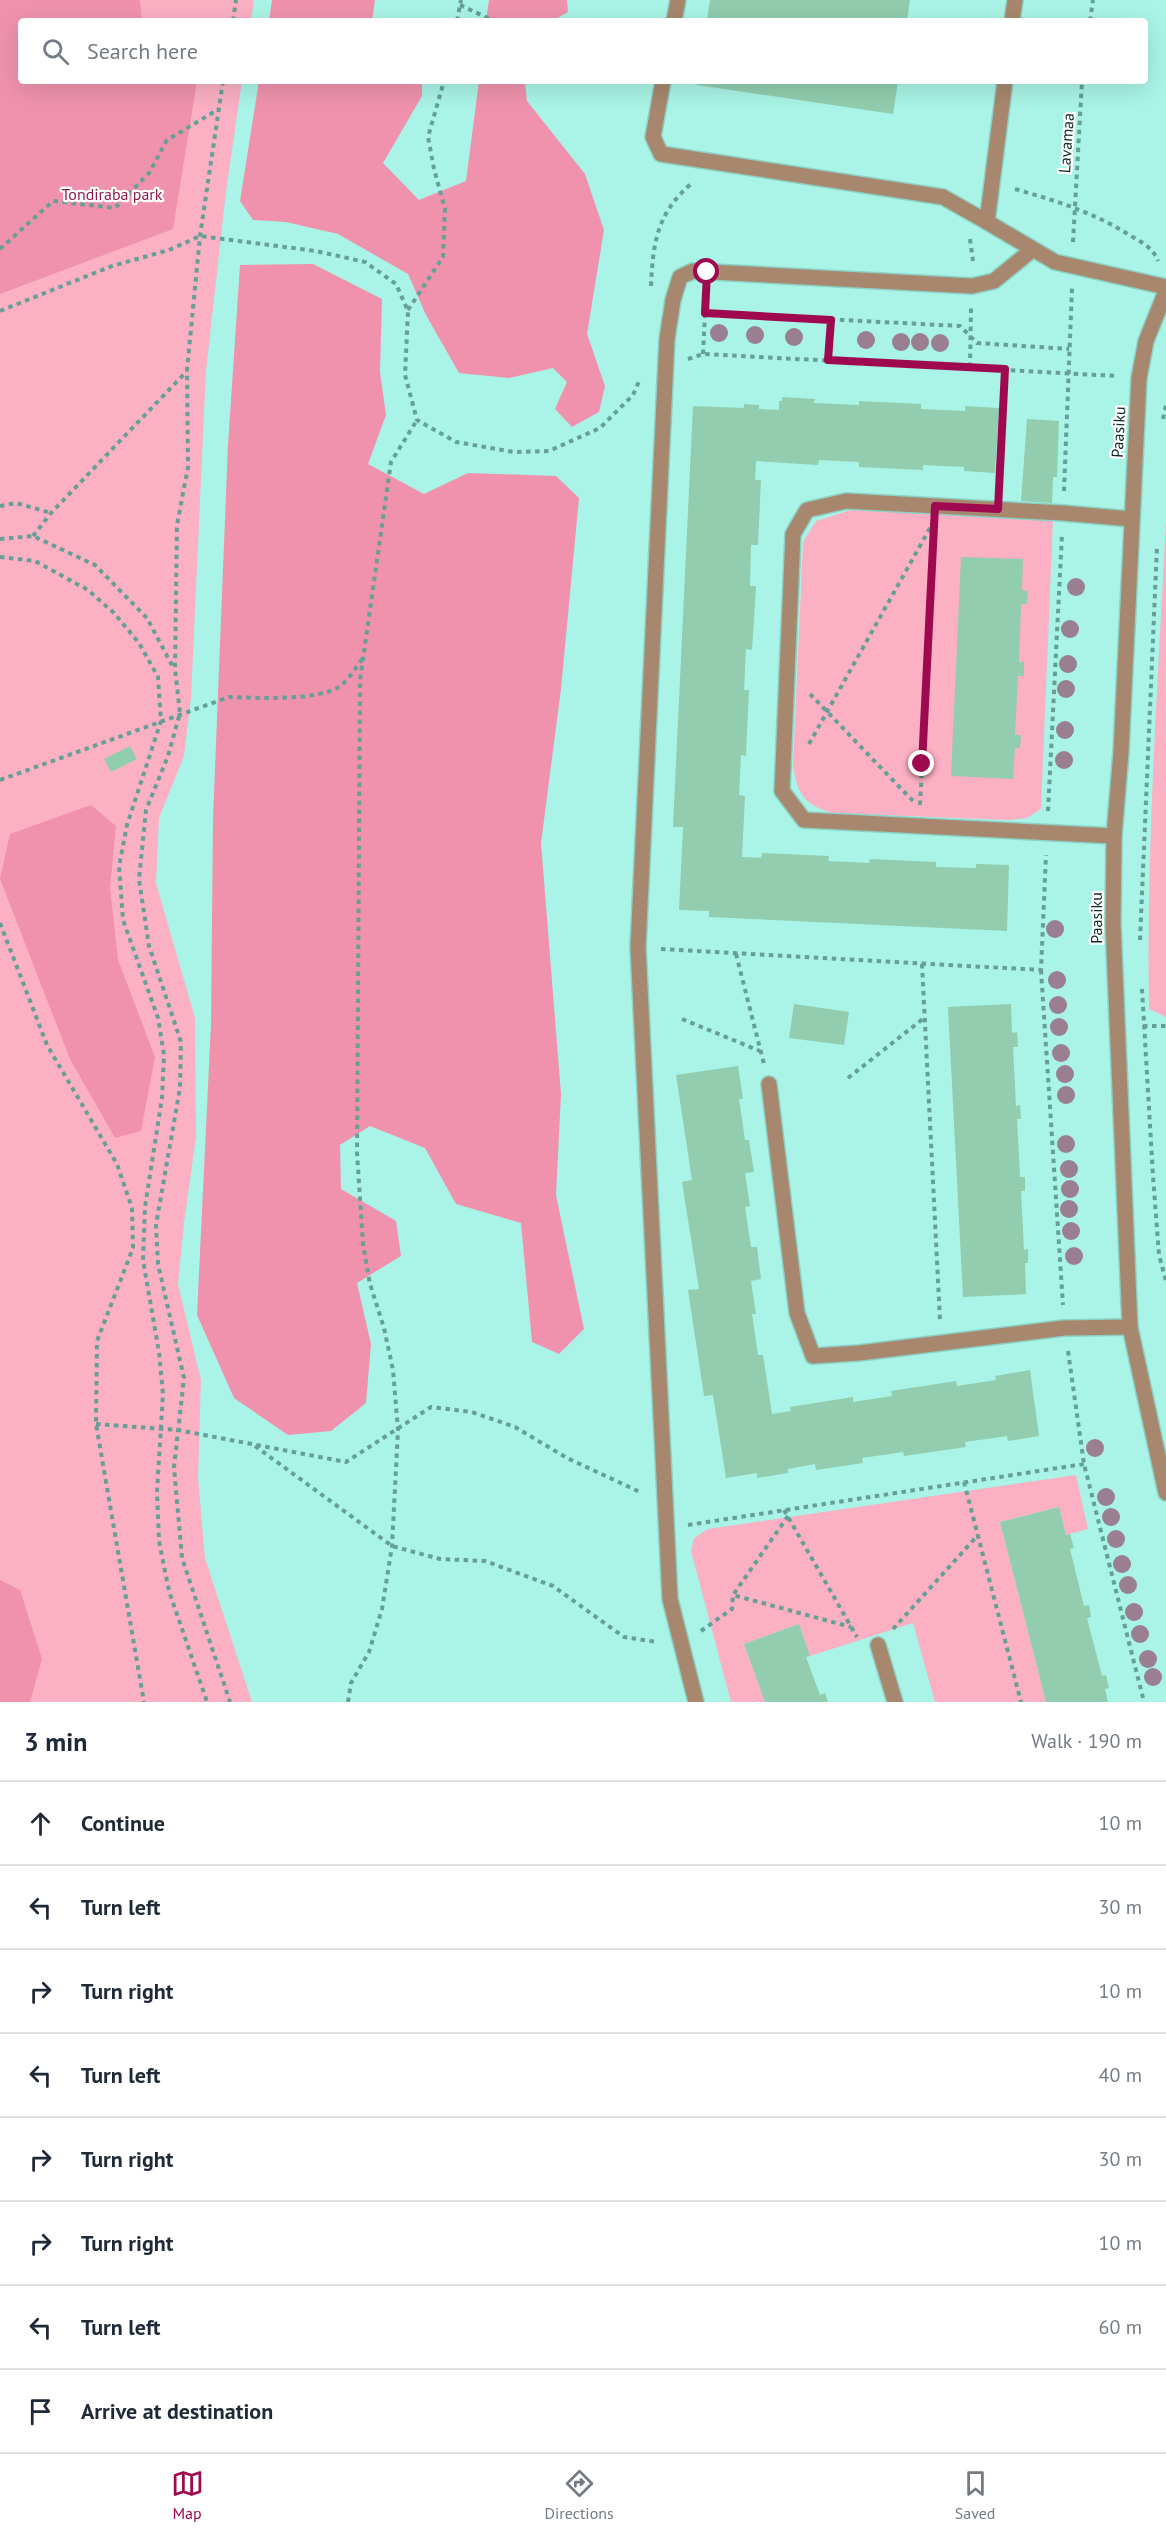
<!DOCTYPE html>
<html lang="en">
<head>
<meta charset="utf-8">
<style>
	body { margin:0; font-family:"PT Sans",sans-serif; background:#f6f6f7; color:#1f2937 }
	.stop { position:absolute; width:18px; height:18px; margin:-14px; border:4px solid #9f0950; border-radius:50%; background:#fff }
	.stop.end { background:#9f0950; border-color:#fff; box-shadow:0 2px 6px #0008 }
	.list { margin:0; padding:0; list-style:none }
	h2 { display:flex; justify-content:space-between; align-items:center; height:78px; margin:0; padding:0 24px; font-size:26px }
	h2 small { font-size:20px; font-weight:400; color:#747a83 }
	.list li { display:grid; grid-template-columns:39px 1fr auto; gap:18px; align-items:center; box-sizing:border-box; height:84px; padding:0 24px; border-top:2px solid #e0e1e3 }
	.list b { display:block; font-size:22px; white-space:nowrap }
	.list em { font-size:20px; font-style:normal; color:#747a83 }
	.icon { flex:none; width:33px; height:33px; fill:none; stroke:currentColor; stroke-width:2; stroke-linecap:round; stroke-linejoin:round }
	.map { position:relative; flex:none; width:1166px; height:1702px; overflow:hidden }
	.search { position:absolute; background:#fff; box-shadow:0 6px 24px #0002; left:18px; right:18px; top:18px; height:66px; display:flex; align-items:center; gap:15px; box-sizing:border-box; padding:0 21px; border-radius:6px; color:#747a83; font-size:22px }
	.sheet { height:750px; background:#fff }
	nav { display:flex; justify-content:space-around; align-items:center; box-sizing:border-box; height:84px; border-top:2px solid #e0e1e3; background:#fff; font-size:16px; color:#747a83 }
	nav a { display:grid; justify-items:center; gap:3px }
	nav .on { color:#9f0950 }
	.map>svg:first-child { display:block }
	.green { fill:#fbb0c4 }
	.forest { fill:#f092ad }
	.building { fill:#91cdae }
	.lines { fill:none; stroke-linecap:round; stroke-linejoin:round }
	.service-casing { stroke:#8dd0c4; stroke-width:18 }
	.minor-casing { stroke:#8dd0c4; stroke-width:18 }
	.path { stroke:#669f95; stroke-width:4; stroke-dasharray:4.5 4.5; stroke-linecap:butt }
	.service { stroke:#a7886e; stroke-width:15 }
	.minor { stroke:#a7886e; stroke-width:15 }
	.tree { fill:#997f90 }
	.route { stroke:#9f0950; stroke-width:8 }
	.labels { text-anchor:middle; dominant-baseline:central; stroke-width:4.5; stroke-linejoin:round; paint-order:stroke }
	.street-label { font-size:16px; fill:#0c2c27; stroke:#fff }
	.park-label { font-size:16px; fill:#8c1f4a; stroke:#fff }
</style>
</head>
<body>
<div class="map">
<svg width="1166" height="1702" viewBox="0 0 1166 1702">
	<rect width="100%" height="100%" fill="#a9f4e6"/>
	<path class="green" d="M0,0H254L251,21H21V81H242L226,191L206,371L191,698L184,756L159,818L156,883L195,1018L196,1137L184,1223L178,1284L201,1380L198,1478L205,1558L252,1702H0Z
		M851,510L1053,519L1041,809L1027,818L1008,820L832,813C804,804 798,795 793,766L803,542L816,521Z
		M1166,521V1017L1149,1009C1146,846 1158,683 1166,521Z
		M1076,1475L1088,1529L1066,1535L1059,1507L1000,1522L1046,1702H935L913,1623L810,1656L799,1624L744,1644L765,1702H731L691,1551L694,1538L708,1529Z"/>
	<path class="forest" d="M0,0H140L142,21H21V81H197L173,229L0,294Z
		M272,0H375L372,21H269Z
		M489,0H567L568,12L552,21H486Z
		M259,81H422V96L383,163L419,200L466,181L479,81H525L527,101L585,174L604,230L587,334L605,386L599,412L572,427L555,409L567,382L553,368L509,378L459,373L426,315L408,274L338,234L286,222L253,220L240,201Z
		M313,264L382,299L380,372L386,415L368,464L424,494L468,473L556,476L579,498L561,689L541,843L561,1094L556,1195L584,1329L559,1354L532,1342L521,1223L456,1204L425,1148L370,1126L340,1145L341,1189L396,1221L401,1256L357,1283L371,1344L366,1403L331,1431L288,1435L234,1398L197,1315L211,1024L213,818L228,445L240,265Z
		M91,805L116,826L110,888L118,960L155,1057L141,1131L115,1138L70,1059L0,879L10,834Z
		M0,1580L20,1590L42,1659L30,1702H0Z"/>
	<path class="building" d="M710,0H910L907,21H707Z
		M698,81H898L893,114L697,85Z
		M782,397L815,399L814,403L859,405V401L921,404V409L965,411V406L999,408L995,473L964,471V467L923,465V470L859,467V462L819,460L818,465L756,461L755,480H761L758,545H751L750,586H756L752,650L746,649L744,690H749L746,756L741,755L739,795L745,796L742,857L761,858L762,853L829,856L828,861L869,863L870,859L936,862V867L976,868V864L1009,865L1007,931L709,917V911L679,910L683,827H673L693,406L744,408V404L759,405V409L779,410V401H782Z
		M1027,419L1059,421L1057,477H1053L1052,503L1021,501Z
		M961,557L1023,559L1022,590L1028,591L1027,604H1021L1019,662H1024V676H1018L1015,735H1021L1020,748H1015L1013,779L951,776Z
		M130,746L137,759L111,772L104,759Z
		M794,1004L849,1012L844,1045L789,1038Z
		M1011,1004L1012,1033L1017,1032L1018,1047H1013L1016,1106L1020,1105L1021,1119H1017L1020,1177H1025V1191H1021L1024,1250L1028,1249V1263H1025L1026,1294L963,1297L948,1007Z
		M738,1066L743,1099H739L745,1140H749L754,1172L745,1173L750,1206L745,1207L751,1247H757L761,1279L751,1281L756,1314H752L758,1355H763L772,1414L791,1411L790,1407L853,1397V1402L892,1396L891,1391L956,1381L957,1386L996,1380L995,1376L1030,1370L1039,1436L1008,1441L1007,1436L965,1442L966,1447L904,1456L903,1452L862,1458L863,1463L816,1470L815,1464L788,1469V1473L757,1478V1473L726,1478L713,1395L704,1396L688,1290L699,1289L682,1182L692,1180L676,1075Z
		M1059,1507L1066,1535L1070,1534L1074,1548L1070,1549L1084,1606L1089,1605L1091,1617L1087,1618L1102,1676L1106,1675L1109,1688L1105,1689L1108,1702H1046L1000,1522Z
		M799,1624L810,1656L806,1657L820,1695L825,1693L828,1702H765L744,1644Z"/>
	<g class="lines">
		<g class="service-casing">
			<path id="service" d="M674,21L678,0
				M1012,21L1015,0
				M663,81L653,137L661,154L943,197L987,222L1005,81
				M1114,836L804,820L782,791L793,534L807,510L846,501L1063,513L1131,519
				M769,1084L797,1313L813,1356L859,1353L1064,1328L1130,1327
				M878,1645L895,1702"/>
		</g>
		<g class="minor-casing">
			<path id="minor" d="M987,222L1055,262L1166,287
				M1166,291L1146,341L1139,378L1121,752L1114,836L1113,924L1130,1327L1166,1493
				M696,1702L670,1599L638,947L667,339L673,300L680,277L693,271L972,286L994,281L1032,250"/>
		</g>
		<path class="path" d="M460,5L494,21
			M233,21L236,0
			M457,21L461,0
			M1090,21L1093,0
			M223,81L200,236L187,370L188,467L177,525L175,669L180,713L168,756L146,810L139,879L149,946L181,1042L180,1088L156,1225L158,1264L184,1378L174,1467L182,1558L230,1702
			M1015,189C1057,201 1095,213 1131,236C1143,243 1153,248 1158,261
			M970,239L973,261
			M1073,242L1082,81
			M0,249L53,201L115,208L149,173L167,140L219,109
			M651,286C653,242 657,213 692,183
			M408,310L443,257L445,209L434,169L428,137L444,81
			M0,311L112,266L169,250L200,236L316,251L365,262L396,284L408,311L405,375L417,420L456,442L514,452L549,451L600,428L633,395L640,379
			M705,313L960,326L977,343L1069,349
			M703,354L706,294
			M688,359L703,354L1117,376
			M828,360L831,319
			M970,367L971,308
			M1163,419L1166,405
			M999,488L1005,369
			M1064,491L1072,288
			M0,506L16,503L51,513
			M33,536L51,513L187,371
			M0,539L33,536L95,565L147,618L174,669
			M0,557L35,561L88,590L114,613L139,643L158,677L161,721L127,825L119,866L123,920L158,1018L164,1055L162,1098L145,1207L143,1260L159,1352L163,1394L157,1491L159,1541L169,1591L207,1702
			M810,694L913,801
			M809,744L930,528
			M0,780L229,697C256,698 316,701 339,687C348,681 356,667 363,658
			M920,805L934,528
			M1048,811L1062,534
			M0,923L47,1045L117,1164L132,1208L133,1248L97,1341L96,1424L144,1702
			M1140,940L1157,546
			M661,949L1041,970L1046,855
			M736,954L764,1064
			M922,964L940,1320
			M1041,970L1063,1305
			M1142,989L1153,1176L1159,1255L1166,1281
			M682,1019L760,1051
			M1143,1026H1166
			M848,1078L924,1018
			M1068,1351L1084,1464L1144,1702
			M96,1424L178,1430L346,1462L431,1407L472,1412L515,1427L567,1458L640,1492
			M255,1446L392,1546L440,1559L485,1561L553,1586L624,1637L657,1642
			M964,1482L1021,1702
			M784,1510L857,1637
			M788,1516L733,1595L851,1627
			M688,1525L1084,1464
			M893,1629L978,1535
			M701,1631L732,1609L733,1595
			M348,1702L351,1683L369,1652L382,1609L392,1546L398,1430L393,1370L384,1328L370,1284L363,1244L357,1153L360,680L391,462L417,420"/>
		<use href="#service" class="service"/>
		<use href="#minor" class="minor"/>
	</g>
	<g class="tree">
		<circle cx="719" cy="333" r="9"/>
		<circle cx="755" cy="335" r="9"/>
		<circle cx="794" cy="337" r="9"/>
		<circle cx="866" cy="340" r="9"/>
		<circle cx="901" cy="342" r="9"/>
		<circle cx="920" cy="342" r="9"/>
		<circle cx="940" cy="343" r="9"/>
		<circle cx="1076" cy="587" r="9"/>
		<circle cx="1070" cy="629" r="9"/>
		<circle cx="1068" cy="664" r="9"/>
		<circle cx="1066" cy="689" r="9"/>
		<circle cx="1065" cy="730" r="9"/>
		<circle cx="1064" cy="760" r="9"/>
		<circle cx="1055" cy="929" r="9"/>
		<circle cx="1057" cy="980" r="9"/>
		<circle cx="1058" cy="1005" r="9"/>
		<circle cx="1059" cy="1027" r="9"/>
		<circle cx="1061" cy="1053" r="9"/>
		<circle cx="1065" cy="1074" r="9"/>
		<circle cx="1066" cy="1095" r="9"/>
		<circle cx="1066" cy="1144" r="9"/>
		<circle cx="1069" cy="1169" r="9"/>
		<circle cx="1070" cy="1189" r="9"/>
		<circle cx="1069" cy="1209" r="9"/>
		<circle cx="1071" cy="1231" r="9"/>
		<circle cx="1074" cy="1256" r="9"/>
		<circle cx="1095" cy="1448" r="9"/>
		<circle cx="1106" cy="1497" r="9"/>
		<circle cx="1111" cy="1517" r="9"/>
		<circle cx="1116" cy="1539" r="9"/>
		<circle cx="1122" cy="1564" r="9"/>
		<circle cx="1128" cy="1585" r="9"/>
		<circle cx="1134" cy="1612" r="9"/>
		<circle cx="1140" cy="1634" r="9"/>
		<circle cx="1148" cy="1659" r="9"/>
		<circle cx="1153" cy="1677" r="9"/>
	</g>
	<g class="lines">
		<path class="route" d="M707,272L705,313L831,320L828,360L1005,369L998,509L935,506L922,764"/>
	</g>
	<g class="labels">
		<g class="street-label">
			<text transform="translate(1066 143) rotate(-86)">Lavamaa</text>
			<text transform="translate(1118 432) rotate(-87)">Paasiku</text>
			<text transform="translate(1096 918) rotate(-90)">Paasiku</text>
		</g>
		<g class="park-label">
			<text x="112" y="194">Tondiraba park</text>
		</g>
	</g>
</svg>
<div class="stop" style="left:707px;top:272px"></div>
<div class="stop end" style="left:922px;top:764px"></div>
<div class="search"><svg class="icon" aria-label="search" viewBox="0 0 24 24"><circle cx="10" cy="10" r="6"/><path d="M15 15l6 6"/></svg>Search here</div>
</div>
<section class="sheet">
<h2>3 min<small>Walk · 190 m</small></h2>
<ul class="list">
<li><svg class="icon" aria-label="ahead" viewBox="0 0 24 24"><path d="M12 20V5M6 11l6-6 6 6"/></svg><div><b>Continue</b></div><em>10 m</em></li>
<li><svg class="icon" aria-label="left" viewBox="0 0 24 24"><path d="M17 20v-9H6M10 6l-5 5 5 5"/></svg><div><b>Turn left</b></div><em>30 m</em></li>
<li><svg class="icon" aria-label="right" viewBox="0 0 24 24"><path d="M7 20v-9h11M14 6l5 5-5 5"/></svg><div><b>Turn right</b></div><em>10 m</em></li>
<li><svg class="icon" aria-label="left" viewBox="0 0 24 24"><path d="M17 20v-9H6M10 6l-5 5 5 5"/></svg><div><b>Turn left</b></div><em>40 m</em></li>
<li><svg class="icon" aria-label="right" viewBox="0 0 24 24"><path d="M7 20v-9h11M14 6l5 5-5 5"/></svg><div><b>Turn right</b></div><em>30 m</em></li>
<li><svg class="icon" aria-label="right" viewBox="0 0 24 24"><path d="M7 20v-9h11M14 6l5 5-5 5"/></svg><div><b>Turn right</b></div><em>10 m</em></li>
<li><svg class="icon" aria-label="left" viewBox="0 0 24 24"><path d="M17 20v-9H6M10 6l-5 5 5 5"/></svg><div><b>Turn left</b></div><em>60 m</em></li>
<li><svg class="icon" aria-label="arrive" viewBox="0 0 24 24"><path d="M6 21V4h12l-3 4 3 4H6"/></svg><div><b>Arrive at destination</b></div></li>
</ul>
</section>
<nav>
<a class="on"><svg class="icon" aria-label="map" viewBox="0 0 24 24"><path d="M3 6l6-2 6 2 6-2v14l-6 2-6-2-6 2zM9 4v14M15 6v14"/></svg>Map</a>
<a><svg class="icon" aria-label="directions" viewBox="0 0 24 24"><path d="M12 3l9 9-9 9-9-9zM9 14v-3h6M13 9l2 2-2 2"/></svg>Directions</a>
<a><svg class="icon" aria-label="saved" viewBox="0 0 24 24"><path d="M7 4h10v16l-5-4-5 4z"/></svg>Saved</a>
</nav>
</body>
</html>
